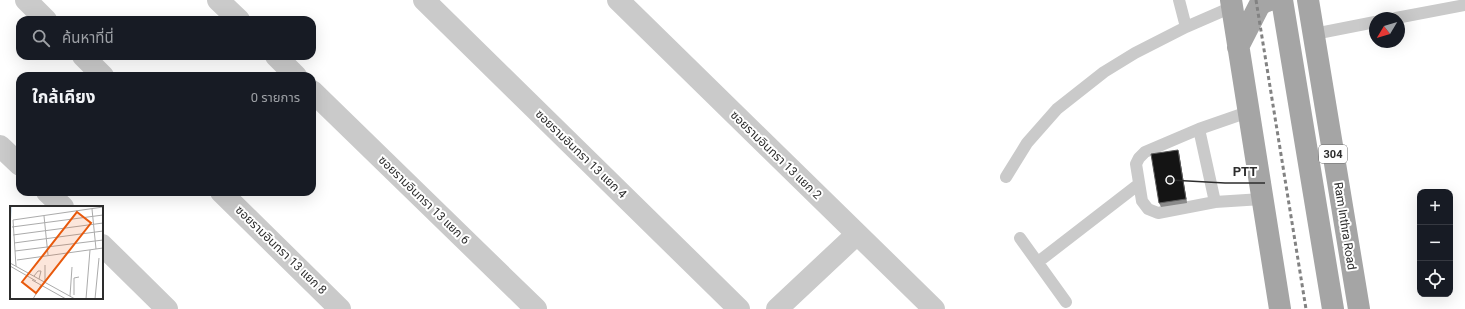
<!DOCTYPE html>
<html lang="th">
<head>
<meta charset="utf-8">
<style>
	body { margin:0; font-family:Roboto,"Noto Sans Thai",sans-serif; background:#20242c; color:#f1f3f6 }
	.controls { position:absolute; right:12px; bottom:12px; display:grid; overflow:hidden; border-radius:8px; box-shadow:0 4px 16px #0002 }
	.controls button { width:36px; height:36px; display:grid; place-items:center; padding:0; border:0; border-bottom:1px solid #363941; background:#171b24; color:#f1f3f6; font:20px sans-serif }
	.compass { position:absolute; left:1369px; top:12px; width:36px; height:36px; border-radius:50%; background:#171b24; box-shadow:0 4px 16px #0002; rotate:232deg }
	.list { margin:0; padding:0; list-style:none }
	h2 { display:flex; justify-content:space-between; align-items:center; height:52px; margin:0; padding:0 16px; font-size:17px }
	h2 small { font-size:13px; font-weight:400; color:#9ea1a6 }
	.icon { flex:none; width:22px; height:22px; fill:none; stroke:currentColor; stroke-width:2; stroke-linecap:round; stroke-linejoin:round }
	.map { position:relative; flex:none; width:1465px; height:309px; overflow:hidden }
	.search { position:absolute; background:#171b24; box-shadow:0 4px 16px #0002; left:16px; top:16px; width:300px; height:44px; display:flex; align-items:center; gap:10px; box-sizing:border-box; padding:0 14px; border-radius:12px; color:#9ea1a6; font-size:15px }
	.panel { position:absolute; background:#171b24; box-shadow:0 4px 16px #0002; left:16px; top:72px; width:300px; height:124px; border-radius:12px }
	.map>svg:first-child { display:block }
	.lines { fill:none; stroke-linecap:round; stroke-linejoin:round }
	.service { stroke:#cacaca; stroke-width:12 }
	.minor { stroke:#cacaca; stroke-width:22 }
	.primary { stroke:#a5a5a5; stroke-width:22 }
	.rail { stroke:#828282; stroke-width:3; stroke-dasharray:4 3; stroke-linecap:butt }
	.wall { fill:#8a8a8a }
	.shaded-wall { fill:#5a5a5a }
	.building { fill:#141414; stroke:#5a5a5a }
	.labels { text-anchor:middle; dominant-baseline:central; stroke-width:4; stroke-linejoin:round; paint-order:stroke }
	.shield { fill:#fff; stroke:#6c6c6c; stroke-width:1 }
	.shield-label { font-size:11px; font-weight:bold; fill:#2d2d2d }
	.street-label { font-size:12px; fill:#2d2d2d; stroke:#fff }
	.inset-river { fill:none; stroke:#c9dbe8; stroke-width:2 }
	.inset-road { fill:none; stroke:#ababab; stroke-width:1 }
	.view { fill:#e8590c; fill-opacity:0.15; stroke:#e8590c; stroke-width:2 }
	.inset-edge { fill:none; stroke:#2d2d2d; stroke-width:2 }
	.leader { fill:none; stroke:#2d2d2d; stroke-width:1.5 }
	.callout-dot { fill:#2d2d2d; stroke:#fff; stroke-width:1.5 }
	.callout-label { font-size:13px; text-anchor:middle; font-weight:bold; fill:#2d2d2d; stroke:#fff; stroke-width:4; stroke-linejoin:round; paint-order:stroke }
</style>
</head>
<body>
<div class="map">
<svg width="1465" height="309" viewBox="0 0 1465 309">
	<rect width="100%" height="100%" fill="#fff"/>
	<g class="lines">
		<path class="service" d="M1179,0L1186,27
			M1396,18L1465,5
			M1314,34L1375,22
			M1248,112L1199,129L1145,152L1139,158L1136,164L1142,201L1148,209L1158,213L1215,202L1262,199
			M1199,129L1215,202
			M1006,177L1027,143L1057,109L1104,72L1135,53L1186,27L1232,7
			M1020,238L1066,302
			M1038,262L1139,184"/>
		<path class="minor" d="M26,0L46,20
			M218,0L239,20
			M424,0L739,309
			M618,0L934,309
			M83,56L103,76
			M276,56L296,76
			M312,91L536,309
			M0,146L20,165
			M47,192L63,207
			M221,192L340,309
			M102,245L167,309
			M777,309L857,234"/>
		<path class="primary" d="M1231,0L1280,309
			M1282,0L1333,309
			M1308,0L1359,309
			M1238,47L1259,6L1264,2L1270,0"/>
		<path class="rail" d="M1256,0L1306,309"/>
	</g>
	<path class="wall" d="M1178,150L1179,153L1187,203L1161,207L1159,203Z"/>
	<path class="shaded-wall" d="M1178,150L1179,153L1187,203L1186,199Z"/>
	<path class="building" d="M1178,150L1186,199L1159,203L1151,154Z"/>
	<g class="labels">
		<rect class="shield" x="1319" y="145" width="28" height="18" rx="3"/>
		<g class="shield-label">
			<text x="1333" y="154">304</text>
		</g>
		<g class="street-label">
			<text transform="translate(581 154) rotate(44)">ซอยรามอินทรา 13 แยก 4</text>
			<text transform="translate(776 155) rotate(44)">ซอยรามอินทรา 13 แยก 2</text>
			<text transform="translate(424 200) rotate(44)">ซอยรามอินทรา 13 แยก 6</text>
			<text transform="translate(1345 226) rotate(81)">Ram Inthra Road</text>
			<text transform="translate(281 250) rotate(44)">ซอยรามอินทรา 13 แยก 8</text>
		</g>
	</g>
	<g transform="translate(10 206)">
		<rect width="93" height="93" fill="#fff"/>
		<path class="inset-river" d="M0,13L1,0"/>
		<path class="inset-road" d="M82,3L86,43M34,10L38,49M2,21L93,9M3,29L93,17M4,37L93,25M5,45L93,34M7,54L93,42M0,57L65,93M0,60L26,75M6,60L3,14L93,1M24,70L28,65H31L29,73M22,74L56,93M35,76V59M64,89V72L69,71M60,90L62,61M23,93L31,79M76,93L80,44M85,93L89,52"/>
		<path class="view" d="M67,6L81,17L26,87L12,76Z"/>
		<rect width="93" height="93" class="inset-edge"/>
	</g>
	<path class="leader" d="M1170 180L1225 183H1265"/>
	<circle class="callout-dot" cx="1170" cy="180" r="4"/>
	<g class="callout-label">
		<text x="1245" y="176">PTT</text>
	</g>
</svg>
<div class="controls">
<button>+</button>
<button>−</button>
<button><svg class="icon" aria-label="locate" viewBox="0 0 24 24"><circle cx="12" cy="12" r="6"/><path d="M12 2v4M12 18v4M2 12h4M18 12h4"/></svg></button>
</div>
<svg class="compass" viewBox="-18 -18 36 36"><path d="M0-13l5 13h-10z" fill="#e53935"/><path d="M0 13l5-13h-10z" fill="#9ea1a6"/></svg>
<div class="search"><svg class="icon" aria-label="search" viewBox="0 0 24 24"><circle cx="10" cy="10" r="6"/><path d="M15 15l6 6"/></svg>ค้นหาที่นี่</div>
<section class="panel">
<h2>ใกล้เคียง<small>0 รายการ</small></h2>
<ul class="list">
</ul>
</section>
</div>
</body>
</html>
